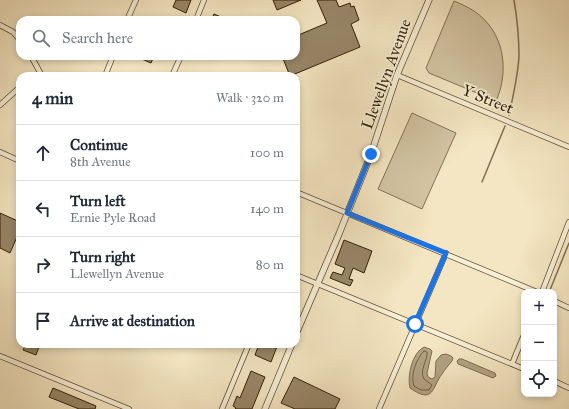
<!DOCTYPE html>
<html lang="en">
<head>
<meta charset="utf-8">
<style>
	body { margin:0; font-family:"IM FELL Great Primer",serif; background:#f6f6f7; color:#1f2937 }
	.controls { position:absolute; right:12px; bottom:12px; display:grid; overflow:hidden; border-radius:8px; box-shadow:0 2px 6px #0003 }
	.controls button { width:36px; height:36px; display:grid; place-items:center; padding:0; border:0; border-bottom:1px solid #e0e1e3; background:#fff; color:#1f2937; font:20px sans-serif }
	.stop { position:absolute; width:12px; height:12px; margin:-9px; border:3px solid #1a73e8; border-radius:50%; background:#fff }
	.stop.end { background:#1a73e8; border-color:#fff; box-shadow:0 1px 4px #0008 }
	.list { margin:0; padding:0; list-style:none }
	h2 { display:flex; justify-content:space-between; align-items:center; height:52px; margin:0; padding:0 16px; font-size:17px }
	h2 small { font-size:13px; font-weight:400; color:#747a83 }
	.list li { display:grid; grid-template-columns:26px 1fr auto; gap:12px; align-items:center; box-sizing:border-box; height:56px; padding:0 16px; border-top:1px solid #e0e1e3 }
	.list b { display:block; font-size:15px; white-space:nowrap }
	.list p { margin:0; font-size:13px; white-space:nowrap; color:#747a83 }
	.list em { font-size:13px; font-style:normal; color:#747a83 }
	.icon { flex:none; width:22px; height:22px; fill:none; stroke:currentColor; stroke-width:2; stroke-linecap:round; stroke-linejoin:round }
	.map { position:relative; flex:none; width:569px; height:409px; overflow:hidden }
	.search { position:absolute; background:#fff; box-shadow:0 2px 6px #0003; left:16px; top:16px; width:284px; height:44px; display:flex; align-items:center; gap:10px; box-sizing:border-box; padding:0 14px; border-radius:12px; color:#747a83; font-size:15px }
	.panel { position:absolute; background:#fff; box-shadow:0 2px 6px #0003; left:16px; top:72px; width:284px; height:276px; border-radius:12px }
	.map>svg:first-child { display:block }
	.green { fill:#d3c4a2; stroke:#827254 }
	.water { fill:#b2a282; stroke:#7f6e50 }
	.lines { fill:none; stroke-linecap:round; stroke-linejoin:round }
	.shore { stroke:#726044; stroke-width:1 }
	.stream { stroke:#7f6e50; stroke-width:1.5 }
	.building { fill:#978667; stroke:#321f05 }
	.minor-casing { stroke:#625134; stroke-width:6 }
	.tertiary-casing { stroke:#625134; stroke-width:7 }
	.minor { stroke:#f8efd7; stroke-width:4.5 }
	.tertiary { stroke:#f8efd7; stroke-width:5.5 }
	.route { stroke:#1a73e8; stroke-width:5 }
	.labels { text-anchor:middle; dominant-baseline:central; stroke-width:3.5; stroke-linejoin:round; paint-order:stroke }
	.street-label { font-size:16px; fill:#321f05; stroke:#f8efd7 }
</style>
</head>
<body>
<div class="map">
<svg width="569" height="409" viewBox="0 0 569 409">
	<rect width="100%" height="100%" fill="#f4e6c2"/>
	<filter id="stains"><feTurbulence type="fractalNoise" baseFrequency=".005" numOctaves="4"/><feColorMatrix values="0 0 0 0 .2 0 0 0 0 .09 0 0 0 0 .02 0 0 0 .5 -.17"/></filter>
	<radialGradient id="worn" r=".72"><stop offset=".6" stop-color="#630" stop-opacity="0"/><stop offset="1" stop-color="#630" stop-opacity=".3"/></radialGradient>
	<path class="green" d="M454,1C461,4 468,7 474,11C504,31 510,70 496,101L429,73L426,68Z
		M412,113L456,133L422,209L378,189Z"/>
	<path class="water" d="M424,347L430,349L432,351L427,373C427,376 429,378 432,379L435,377L436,361L441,355L446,354L451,356L453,358L452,361C449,365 445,369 442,374C432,387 434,405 410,388C407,376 412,353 424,347Z
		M459,359H462L495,373L496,376L493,378L458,364L457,361Z"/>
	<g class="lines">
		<path class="shore" d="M424,351L427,352C428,360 419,370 424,379C426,381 430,383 432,385L429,390H421L414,386C410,376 416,359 424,351Z"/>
		<path class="stream" d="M509,115C513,96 518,76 519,56C519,38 517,18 514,0
			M482,182L505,126
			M550,290L569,243
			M523,355L524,353"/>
	</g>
	<path class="building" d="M176,0H191L186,13L173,7Z
		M273,0H301L277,10Z
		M317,0H336L339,7L350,3L351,7L354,6L359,20L351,24L360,47L290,76L282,56H296V36L327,23Z
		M214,14L228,20H211Z
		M135,56H154L151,63Z
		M0,213L20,222V230L10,253L0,248Z
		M344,240L372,251L364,273L353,268L349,279L353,280L350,286L330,278L333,272L342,275L345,268L335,264Z
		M26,344H40L36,355L23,350Z
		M259,344H278L271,362L255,355Z
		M251,371L265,377L252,409H235L236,408L233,406L237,396L240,398Z
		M294,377L340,399L335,409H295L281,403Z
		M53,388L96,406L95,409H79L49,397Z"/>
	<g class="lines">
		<g class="minor-casing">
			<path id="minor" d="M127,20L136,0
				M196,20L204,0
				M0,25L13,32L20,40
				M31,56L42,76
				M397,75L569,147
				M105,76L113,56
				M172,76L181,56
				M0,105L20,87
				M0,152L20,161
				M296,192L537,292
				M296,275L524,369
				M542,292L569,222
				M554,301L569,308
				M0,356L129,409
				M512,364L524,335
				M554,381L569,388
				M222,409L249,344
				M379,409L446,253"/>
		</g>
		<g class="tertiary-casing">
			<path id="tertiary" d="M296,334L339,234L371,154L397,75L429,0
				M265,409L292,344"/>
		</g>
		<use href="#minor" class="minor"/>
		<use href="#tertiary" class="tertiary"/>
	</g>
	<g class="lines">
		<path class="route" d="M371,154L347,213L446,253L415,324"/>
	</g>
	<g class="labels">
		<g class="street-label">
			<text transform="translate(386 74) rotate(-70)">Llewellyn Avenue</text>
			<text transform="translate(488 99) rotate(22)">Y Street</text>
		</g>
	</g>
	<rect width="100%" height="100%" filter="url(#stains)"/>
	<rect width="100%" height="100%" fill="url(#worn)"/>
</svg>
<div class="controls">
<button>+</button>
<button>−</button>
<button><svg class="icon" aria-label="locate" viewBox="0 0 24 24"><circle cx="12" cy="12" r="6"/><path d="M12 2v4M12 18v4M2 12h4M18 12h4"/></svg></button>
</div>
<div class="stop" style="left:415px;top:324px"></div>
<div class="stop end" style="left:371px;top:154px"></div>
<div class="search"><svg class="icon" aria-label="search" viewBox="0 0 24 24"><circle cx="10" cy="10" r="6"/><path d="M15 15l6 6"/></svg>Search here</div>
<section class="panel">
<h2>4 min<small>Walk · 320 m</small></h2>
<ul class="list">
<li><svg class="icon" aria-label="ahead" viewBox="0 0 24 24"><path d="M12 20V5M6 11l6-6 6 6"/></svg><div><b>Continue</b><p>8th Avenue</p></div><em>100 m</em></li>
<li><svg class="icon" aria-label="left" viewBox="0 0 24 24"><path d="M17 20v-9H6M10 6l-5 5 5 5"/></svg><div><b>Turn left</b><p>Ernie Pyle Road</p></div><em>140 m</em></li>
<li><svg class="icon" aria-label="right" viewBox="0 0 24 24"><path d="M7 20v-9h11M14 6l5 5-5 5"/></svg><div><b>Turn right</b><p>Llewellyn Avenue</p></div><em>80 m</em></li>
<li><svg class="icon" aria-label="arrive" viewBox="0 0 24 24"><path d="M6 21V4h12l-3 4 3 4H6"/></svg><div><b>Arrive at destination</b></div></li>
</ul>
</section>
</div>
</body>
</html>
